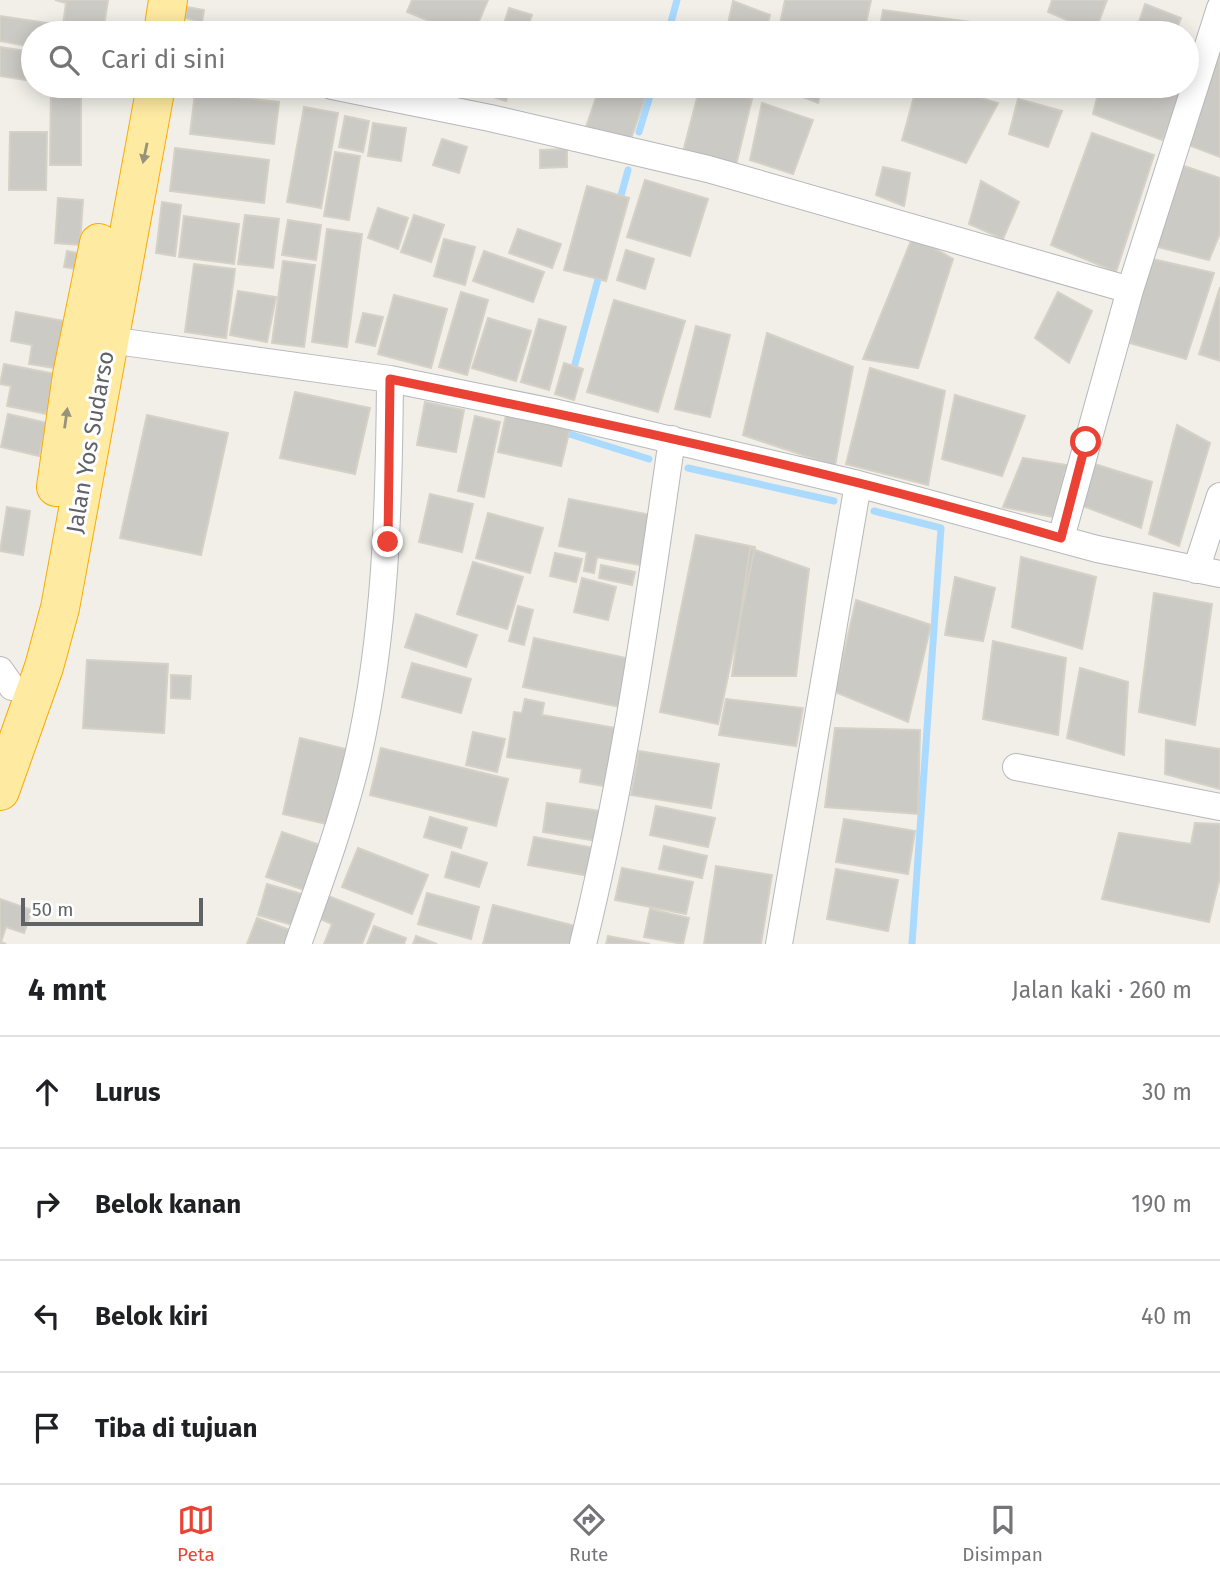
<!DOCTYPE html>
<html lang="id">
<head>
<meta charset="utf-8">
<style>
	body { margin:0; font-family:"Fira Sans",sans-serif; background:#f6f6f6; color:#202124 }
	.scale { position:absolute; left:21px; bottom:18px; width:182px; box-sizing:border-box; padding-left:7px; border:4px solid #5f6368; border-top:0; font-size:19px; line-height:24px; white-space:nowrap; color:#5f6368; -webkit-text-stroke:5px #fff; paint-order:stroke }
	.stop { position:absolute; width:21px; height:21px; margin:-16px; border:5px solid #ea4335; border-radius:50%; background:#fff }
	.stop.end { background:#ea4335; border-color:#fff; box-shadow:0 2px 7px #0008 }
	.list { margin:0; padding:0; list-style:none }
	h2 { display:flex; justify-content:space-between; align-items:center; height:91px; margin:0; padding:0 28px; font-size:30px }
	h2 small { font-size:23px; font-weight:400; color:#757577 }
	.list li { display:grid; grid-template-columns:46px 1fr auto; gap:21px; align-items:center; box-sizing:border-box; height:112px; padding:0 28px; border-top:2px solid #e0e0e0 }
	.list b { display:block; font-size:26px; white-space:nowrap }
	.list em { font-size:23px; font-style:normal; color:#757577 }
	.icon { flex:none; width:38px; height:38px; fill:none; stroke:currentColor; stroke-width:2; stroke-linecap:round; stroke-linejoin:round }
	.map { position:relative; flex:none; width:1220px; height:944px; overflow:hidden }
	.search { position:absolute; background:#fff; box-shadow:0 4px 18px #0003; left:21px; right:21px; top:21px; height:77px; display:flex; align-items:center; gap:18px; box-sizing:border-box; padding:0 24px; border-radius:38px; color:#757577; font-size:26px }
	.sheet { height:539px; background:#fff }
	nav { display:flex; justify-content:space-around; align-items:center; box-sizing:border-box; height:98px; border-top:2px solid #e0e0e0; background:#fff; font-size:19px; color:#757577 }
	nav a { display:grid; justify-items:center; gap:4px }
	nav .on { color:#ea4335 }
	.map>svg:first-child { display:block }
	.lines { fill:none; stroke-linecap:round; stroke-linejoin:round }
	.stream { stroke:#aadaff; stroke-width:7 }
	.building { fill:#cccac5; stroke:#d6d1c6; stroke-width:2 }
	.minor-casing { stroke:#b5b8bc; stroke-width:28 }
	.trunk-casing { stroke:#f9ab00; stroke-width:40 }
	.minor { stroke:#fff; stroke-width:26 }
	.trunk { stroke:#feeaa1; stroke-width:38 }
	.oneway { fill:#97927c }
	.route { stroke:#ea4335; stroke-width:9 }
	.labels { text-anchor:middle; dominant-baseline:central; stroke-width:6; stroke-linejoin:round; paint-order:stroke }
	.street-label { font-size:23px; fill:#5f6368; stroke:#fff }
</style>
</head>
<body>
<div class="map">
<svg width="1220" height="944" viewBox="0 0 1220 944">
	<rect width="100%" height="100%" fill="#f1efe8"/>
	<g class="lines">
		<path class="stream" d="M668,33L677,0
			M639,132L653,86
			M619,203L628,170
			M572,375L600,272
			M566,433L649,459
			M688,468L834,501
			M874,511L941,528L912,944"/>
	</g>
	<path class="building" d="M55,0H108L103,33H62L66,3Z
		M412,0H488L474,33H459L407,12Z
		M785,0H871L864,33H778Z
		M1052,0H1107L1095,32L1048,12Z
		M733,1L770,15L766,33H726Z
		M1145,4L1181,18L1175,33L1136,31Z
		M187,7L204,10L202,22L185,18Z
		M509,8L532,15L527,29L541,33H501Z
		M883,10L1022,29L1021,33H879Z
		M0,16L48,23L46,33H33V47L0,41Z
		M1220,24V157L1183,143Z
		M0,47L33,52V81L0,76Z
		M1193,72L1162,140L1093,114L1100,86H1187Z
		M51,86H81V165H50Z
		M476,86H511L506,101L475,91Z
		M600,86H628L647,92L629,145L585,130Z
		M700,86L752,99L736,165L683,152Z
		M775,86H822L818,103Z
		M917,86H941L998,103L966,163L902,140Z
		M195,93L279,102L274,144L190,134Z
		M1018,99L1062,111L1048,147L1009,134Z
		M762,103L813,120L793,174L750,160Z
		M304,107L338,113L321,208L287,202Z
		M345,116L369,121L363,152L339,147Z
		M373,123L406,128L401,161L368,156Z
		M10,132H47L46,190H9Z
		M1092,133L1154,155L1116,272L1051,245Z
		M442,139L467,147L459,173L433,165Z
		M175,148L269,160L264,203L170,191Z
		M567,149V167L540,168V150Z
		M335,152L360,156L349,220L324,216Z
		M1178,164L1220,178V233L1209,260L1154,246Z
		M883,167L910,173L904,206L876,195Z
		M645,180L708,199L690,256L627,237Z
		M981,181L1019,202L1003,239L969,224Z
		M587,186L629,198L606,281L564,270Z
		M58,198L83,200L80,245L55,243Z
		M162,202L181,205L175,256L156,253Z
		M378,208L408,218L398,249L368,238Z
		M245,215L279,219L273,268L238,264Z
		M414,215L444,225L431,262L401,252Z
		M184,216L239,224L234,264L179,257Z
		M288,220L321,225L316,260L282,255Z
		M327,229L362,234L347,347L312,342Z
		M518,229L561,244L552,268L509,253Z
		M913,236L953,259L918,368L863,359Z
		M444,239L475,247L465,285L434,276Z
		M626,250L654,259L645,289L617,280Z
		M67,251L78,253L76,269L64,267Z
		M484,251L544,272L533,302L473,281Z
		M1148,258L1214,273L1186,359L1130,343Z
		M283,261L315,265L304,347L272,343Z
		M194,264L235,269L226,338L185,332Z
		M1220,287V361L1199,354Z
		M238,291L276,297L267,342L230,335Z
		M461,292L488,300L467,375L439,367Z
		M1058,292L1092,311L1069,363L1035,338Z
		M394,295L447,309L431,368L378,354Z
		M614,300L685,321L658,412L587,392Z
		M16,312L64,321L55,368L29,364L32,345L11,341Z
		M363,313L383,317L375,346L356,342Z
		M488,318L531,331L516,381L472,368Z
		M539,319L566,327L549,390L521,382Z
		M696,326L730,335L710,417L675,409Z
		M767,333L853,367L835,466L743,435Z
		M564,363L583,369L574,400L555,394Z
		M4,364L55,374L47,414L7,406L11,386L0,384Z
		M870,368L945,391L928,485L846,464Z
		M295,392L370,408L355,474L280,458Z
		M955,395L1025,416L1002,476L942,459Z
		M425,402L464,410L456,452L417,445Z
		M8,414L47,423L39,456L1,447Z
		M147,415L228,433L201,555L120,538Z
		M506,415L570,429L561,466L498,452Z
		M475,416L500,422L484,497L458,491Z
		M1177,425L1210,443L1179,546L1149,534Z
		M1023,458L1067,465L1053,517L1003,507Z
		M1085,461L1152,482L1141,528L1075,503Z
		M430,494L473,504L462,552L419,542Z
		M569,499L656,516L646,566L597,557L594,573L584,571L587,552L559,546Z
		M7,507L30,511L23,555L0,551Z
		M488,513L543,528L530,573L476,558Z
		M696,535L755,547L718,724L660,712Z
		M750,548L809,569L796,676H732Z
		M555,553L582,559L576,582L550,576Z
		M1021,557L1096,577L1082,649L1012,627Z
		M473,562L523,577L507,629L457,614Z
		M601,565L635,572L632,585L599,578Z
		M955,577L995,588L983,641L945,635Z
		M582,578L616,587L608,620L574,612Z
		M1154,593L1212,604L1195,725L1139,712Z
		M856,600L931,625L908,722L835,692Z
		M518,606L533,610L524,645L509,641Z
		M416,614L477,635L466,667L405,647Z
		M534,638L635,660L625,708L523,687Z
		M993,641L1066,658L1058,735L983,719Z
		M87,660L168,664L164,733L83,728Z
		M412,663L471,679L461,713L402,697Z
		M1080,668L1128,682L1124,755L1067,738Z
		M171,675L191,676L190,699L171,698Z
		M525,699L544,703L542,715L627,730L620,771L607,769L604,786L580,782L582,769L507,757L514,712L522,713Z
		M726,699L803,708L796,746L719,735Z
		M835,728L920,730L918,814L825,807Z
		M473,732L505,739L497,772L466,765Z
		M300,738L362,753L344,828L283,814Z
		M1166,740L1220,749V789L1165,774Z
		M381,748L508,779L496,826L370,795Z
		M639,751L719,764L711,808L631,795Z
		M547,803L601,811L597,841L543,832Z
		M656,806L715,818L708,847L650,835Z
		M430,817L467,828L461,848L424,837Z
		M844,819L915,831L908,874L836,862Z
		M1195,823L1220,824V877L1209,922L1102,899L1119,833L1191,844Z
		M282,832L332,849L316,894L266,877Z
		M534,837L600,849L595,877L528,865Z
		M664,846L707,856L702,878L659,869Z
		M358,848L428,875L412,914L342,887Z
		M452,852L487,863L479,887L445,877Z
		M716,866L772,875L761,944H704Z
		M622,868L693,882L686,914L615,900Z
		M836,869L898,880L888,931L827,919Z
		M267,884L312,897L303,928L258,915Z
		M427,893L479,907L471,939L418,924Z
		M328,896L374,914L362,944H324L332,924L318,918Z
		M0,899L32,910L24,933L6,927L1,942L6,944H0Z
		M493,905L579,927L575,944H483Z
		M650,909L689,918L683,944L644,937Z
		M257,918L301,934L297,944H247Z
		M374,926L406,938L404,944H367Z
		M416,936L437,944H413Z
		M608,936L650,944H606Z"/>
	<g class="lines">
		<g class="minor-casing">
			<path id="minor" d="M332,86L490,118L708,169L1130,290
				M109,340L390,379L553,412L858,484L1097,549L1220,574
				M1061,538L1130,290L1220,8
				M1196,570L1220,496
				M0,670L12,687
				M1016,767L1220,807
				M298,944C320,882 343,820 358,756C386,632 389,506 390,379
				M583,944C624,778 648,608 672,439
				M779,944L858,484"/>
		</g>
		<g class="trunk-casing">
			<path id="trunk" d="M163,33L168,0
				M56,487L72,375L99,243
				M0,791L44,667L60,608L156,86"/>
		</g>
		<use href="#minor" class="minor"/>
		<use href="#trunk" class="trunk"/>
	</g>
	<defs><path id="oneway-solid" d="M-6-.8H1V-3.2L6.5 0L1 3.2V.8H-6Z" transform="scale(1.75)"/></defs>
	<g class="oneway">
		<use href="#oneway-solid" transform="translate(145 153) rotate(102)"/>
		<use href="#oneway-solid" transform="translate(66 418) rotate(-82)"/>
	</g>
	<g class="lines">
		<path class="route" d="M388,542L390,379C615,425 841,473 1061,538L1086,442"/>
	</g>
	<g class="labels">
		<g class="street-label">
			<text transform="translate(90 442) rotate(-80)">Jalan Yos Sudarso</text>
		</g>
	</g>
</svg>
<div class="scale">50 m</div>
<div class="stop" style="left:1086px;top:442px"></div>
<div class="stop end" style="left:388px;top:542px"></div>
<div class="search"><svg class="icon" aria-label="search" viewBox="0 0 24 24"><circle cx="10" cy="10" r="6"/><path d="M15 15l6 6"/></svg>Cari di sini</div>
</div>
<section class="sheet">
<h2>4 mnt<small>Jalan kaki · 260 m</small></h2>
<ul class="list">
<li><svg class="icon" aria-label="ahead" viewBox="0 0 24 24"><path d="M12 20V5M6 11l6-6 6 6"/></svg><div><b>Lurus</b></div><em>30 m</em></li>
<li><svg class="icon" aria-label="right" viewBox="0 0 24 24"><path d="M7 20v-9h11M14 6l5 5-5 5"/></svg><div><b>Belok kanan</b></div><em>190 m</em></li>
<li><svg class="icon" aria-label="left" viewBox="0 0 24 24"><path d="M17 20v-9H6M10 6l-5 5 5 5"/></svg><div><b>Belok kiri</b></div><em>40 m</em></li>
<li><svg class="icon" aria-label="arrive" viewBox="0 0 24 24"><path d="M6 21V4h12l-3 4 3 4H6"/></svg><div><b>Tiba di tujuan</b></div></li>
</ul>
</section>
<nav>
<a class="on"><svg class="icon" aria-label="map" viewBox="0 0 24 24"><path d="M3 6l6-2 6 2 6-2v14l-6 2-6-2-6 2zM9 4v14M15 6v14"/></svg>Peta</a>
<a><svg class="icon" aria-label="directions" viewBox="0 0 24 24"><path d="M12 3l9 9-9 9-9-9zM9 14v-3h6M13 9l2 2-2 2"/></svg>Rute</a>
<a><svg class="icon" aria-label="saved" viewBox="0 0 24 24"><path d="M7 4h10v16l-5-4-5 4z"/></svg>Disimpan</a>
</nav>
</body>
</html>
